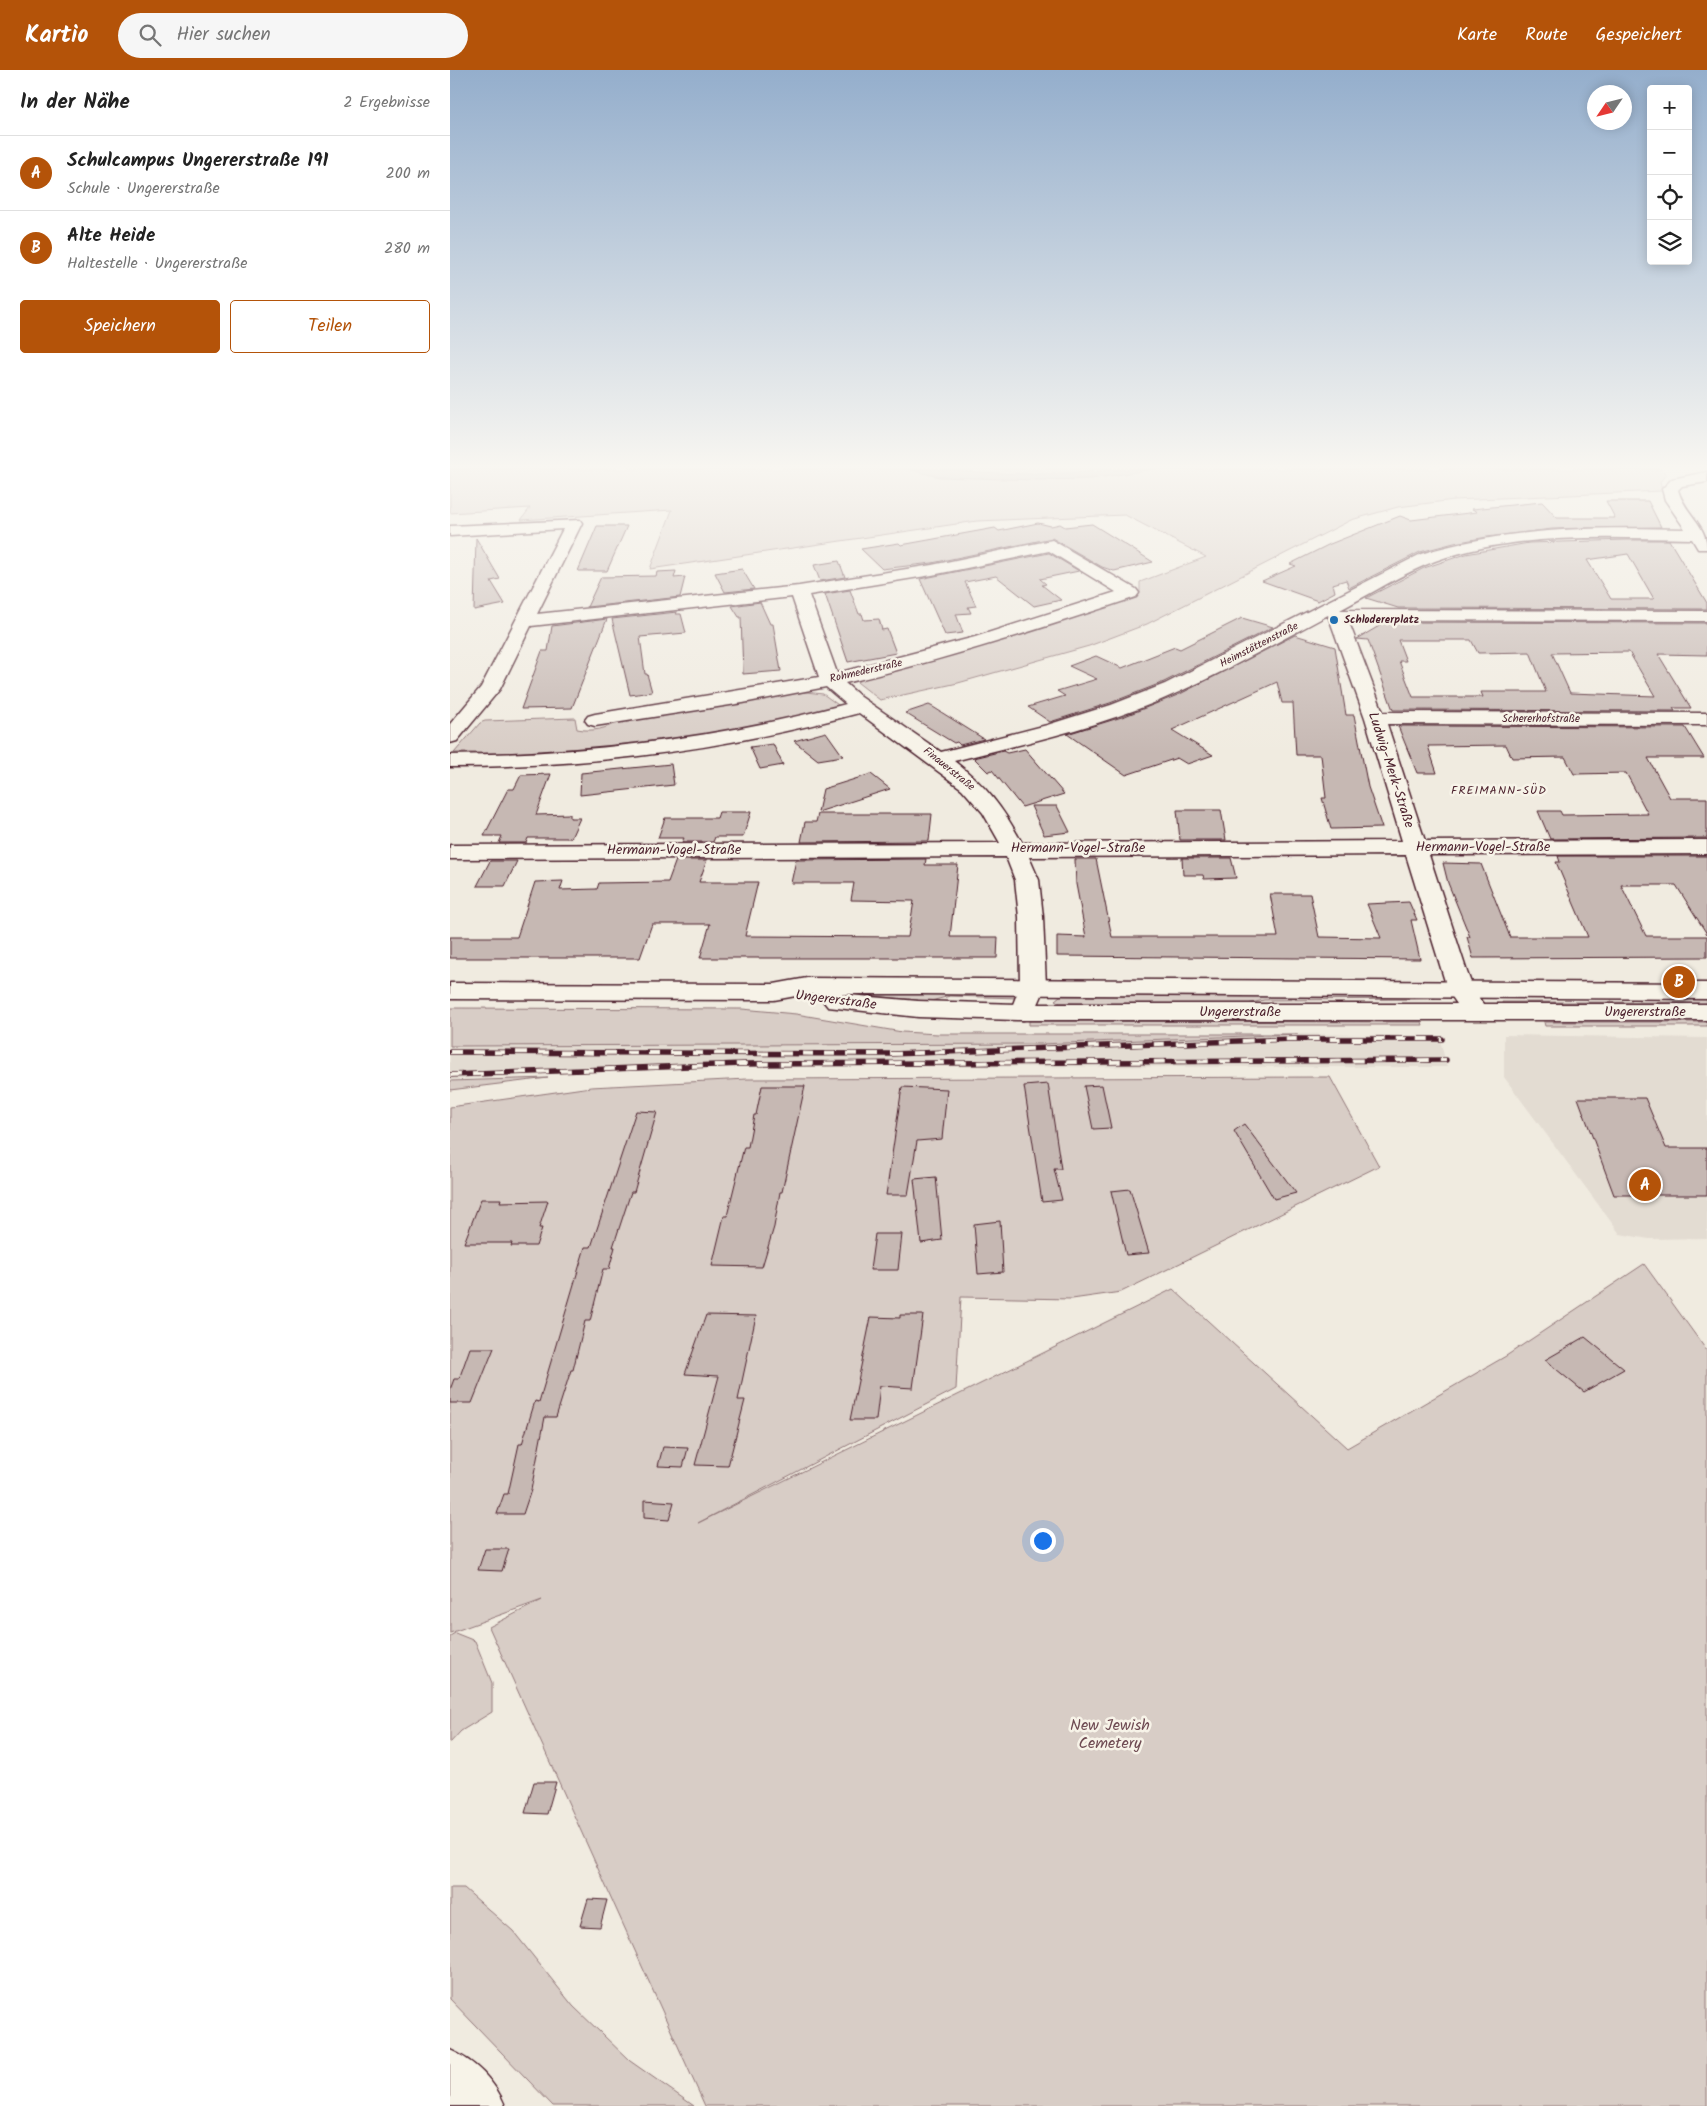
<!DOCTYPE html>
<html lang="de">
<head>
<meta charset="utf-8">
<style>
	body { margin:0; font-family:Kalam,sans-serif; background:#f6f6f6; color:#222 }
	.controls { position:absolute; right:15px; top:15px; display:grid; overflow:hidden; border-radius:5px; box-shadow:0 2px 12px #0003 }
	.controls button { width:45px; height:45px; display:grid; place-items:center; padding:0; border:0; border-bottom:1px solid #e0e0e0; background:#fff; color:#222; font:25px sans-serif }
	.compass { position:absolute; left:1137px; top:15px; width:45px; height:45px; border-radius:50%; background:#fff; box-shadow:0 2px 12px #0003; rotate:235deg }
	.you { position:absolute; left:592px; top:1470px; width:18px; height:18px; margin:-12px; border:4px solid #fff; border-radius:50%; background:#1a73e8; box-shadow:0 0 0 8px #1a73e833 }
	.badge { display:grid; place-items:center; width:32px; height:32px; border-radius:50%; background:#b45309; color:#fff; font-size:16px; font-weight:700 }
	.pin { position:absolute; translate:-50% -50%; border:2px solid #fff; box-shadow:0 1px 5px #0006 }
	.list { margin:0; padding:0; list-style:none }
	h2 { display:flex; justify-content:space-between; align-items:center; height:65px; margin:0; padding:0 20px; font-size:21px }
	h2 small { font-size:16px; font-weight:400; color:#767676 }
	.list li { display:grid; grid-template-columns:32px 1fr auto; gap:15px; align-items:center; box-sizing:border-box; height:75px; padding:0 20px; border-top:1px solid #e0e0e0 }
	.list b { display:block; font-size:19px; white-space:nowrap }
	.list p { margin:0; font-size:16px; white-space:nowrap; color:#767676 }
	.list em { font-size:16px; font-style:normal; color:#767676 }
	.actions { display:flex; gap:10px; padding:15px 20px }
	.actions a { flex:1; padding:11px 0; border:1px solid #b45309; border-radius:5px; text-align:center; font-size:18px; color:#b45309 }
	.actions .main { background:#b45309; color:#fff }
	.icon { flex:none; width:28px; height:28px; fill:none; stroke:currentColor; stroke-width:2; stroke-linecap:round; stroke-linejoin:round }
	.map { position:relative; flex:none; width:1257px; height:2036px; overflow:hidden }
	header { display:flex; align-items:center; gap:30px; box-sizing:border-box; height:70px; padding:0 25px; background:#b45309; color:#fff }
	header strong { font-size:24px }
	nav { display:flex; gap:28px; margin-inline-start:auto; font-size:18px }
	.search { width:350px; height:45px; background:#f6f6f6; display:flex; align-items:center; gap:12px; box-sizing:border-box; padding:0 18px; border-radius:28px; color:#767676; font-size:19px }
	main { display:flex }
	aside { flex:1; background:#fff }
	.map>svg:first-child { display:block }
	.built { fill:#e3dcd2 }
	.green { fill:#d8cdc6; stroke:#917678 }
	.water { fill:#b7a4a2; stroke:#8b6f72 }
	.building { fill:#c6b8b3; stroke:#4a1f2b; fill-rule:evenodd }
	.lines { fill:none; stroke-linecap:round; stroke-linejoin:round }
	.minor-casing { stroke:#4a1f2b; stroke-width:3 }
	.major-casing { stroke:#4a1f2b; stroke-width:3 }
	.highway-casing { stroke:#4a1f2b; stroke-width:3 }
	.minor { fill:#f7f3e8; fill-rule:evenodd }
	.major { fill:#f7f3e8; fill-rule:evenodd }
	.highway { fill:#f7f3e8; fill-rule:evenodd }
	.rail-casing { stroke:#4a1f2b; stroke-width:5.5 }
	.rail { stroke:#f7f3e8; stroke-width:4; stroke-dasharray:11; stroke-linecap:butt }
	.poi-dot { fill:#1f6fb2; stroke:#f7f3e8; stroke-width:2 }
	.labels { text-anchor:middle; dominant-baseline:central; stroke-width:5; stroke-linejoin:round; paint-order:stroke }
	.far-poi-label { font-size:11px; font-weight:bold; fill:#4a1f2b; stroke:#f7f3e8; text-anchor:start }
	.far-street-label { font-size:11px; fill:#4a1f2b; stroke:#f7f3e8 }
	.far-neighbourhood-label { font-size:12px; letter-spacing:1px; fill:#4a1f2b; stroke:#f7f3e8 }
	.street-label { font-size:14px; fill:#4a1f2b; stroke:#f7f3e8 }
	.near-park-label { font-size:16px; fill:#6e4a52; stroke:#f7f3e8 }
</style>
</head>
<body>
<header>
<strong>Kartio</strong>
<div class="search"><svg class="icon" aria-label="search" viewBox="0 0 24 24"><circle cx="10" cy="10" r="6"/><path d="M15 15l6 6"/></svg>Hier suchen</div>
<nav><a>Karte</a><a>Route</a><a>Gespeichert</a></nav>
</header>
<main>
<aside>
<h2>In der Nähe<small>2 Ergebnisse</small></h2>
<ul class="list">
<li><span class="badge">A</span><div><b>Schulcampus Ungererstraße 191</b><p>Schule · Ungererstraße</p></div><em>200 m</em></li>
<li><span class="badge">B</span><div><b>Alte Heide</b><p>Haltestelle · Ungererstraße</p></div><em>280 m</em></li>
</ul>
<div class="actions"><a class="main">Speichern</a><a>Teilen</a></div>
</aside>
<div class="map">
<svg width="1257" height="2036" viewBox="0 0 1257 2036">
	<rect width="100%" height="100%" fill="#f0ebe0"/>
	<filter id="ink" filterUnits="userSpaceOnUse"><feTurbulence type="fractalNoise" baseFrequency=".02" numOctaves="2"/><feDisplacementMap in="SourceGraphic" scale="10" xChannelSelector="R" yChannelSelector="G"/><feConvolveMatrix kernelMatrix="1 2 1 2 8 2 1 2 1" color-interpolation-filters="sRGB"/></filter>
	<g filter="url(#ink)">
		<path class="built" d="M848,964L989,966L997,997L278,996L156,1000L0,1010V976L590,974Z
			M1054,965L1257,968V1168L1199,1169L1170,1164L1054,1007Z"/>
		<path class="green" d="M0,399H1211L1216,404L1210,412L1212,421L1004,430L948,437L901,450L697,554L639,576L508,613L430,630L403,609L571,564L690,523V512L756,487L675,445L527,451L200,499L222,440L71,450L80,438L0,443Z
			M356,622L373,624L391,637L337,653L156,682L4,683L30,653L35,651L125,648L127,659C143,662 157,659 170,650L331,623L333,625Z
			M398,922L570,923L569,928L500,926L481,931L396,924Z
			M610,926H983L985,929L814,930L793,935L610,933L605,930Z
			M1248,926H1257V935H1053L1052,932H1234Z
			M0,938L292,939L346,944L452,962L488,964H848L590,974L0,976Z
			M579,951L972,952L973,955H579Z
			M1094,952H1257V956H1095Z
			M880,1007L929,1096L671,1222L622,1229L511,1227L506,1319L248,1453L723,1219L897,1378L1056,1286L1194,1194L1257,1281V2036H255L39,1557L92,1530L0,1563V1037L141,1017L297,1009Z
			M98,1008L0,1020V1011Z
			M5,1563L25,1571L42,1613V1642L11,1661L0,1673V1566Z
			M0,1818H14L63,1861L123,1936L180,1991L244,2036H103L0,1929Z"/>
		<path class="water" d="M458,399C500,399 542,404 585,404C625,404 664,399 704,399L641,409L588,410L489,407Z"/>
		<path class="building" d="M1156,431H1198L1211,457L1102,459L1037,467L1004,473L970,482L899,518L896,510L883,514L885,522L868,531L812,511L846,496L840,494L880,474L950,446L961,450L1027,442L1022,439L1092,432L1107,448H1165Z
			M588,453L601,456L610,454L615,457L642,454L703,492L664,501L652,497L602,468L482,493L432,499L411,479L449,473L451,475L545,458L549,461Z
			M147,456H177L157,501H128Z
			M26,468L50,509L41,511L55,534L24,540Z
			M1177,470H1219L1257,533V539L948,538L916,528L974,498L1016,484L1079,473ZM1178,484L1204,529H1161L1137,490Z
			M599,483L629,501L590,509L596,514L592,515L611,530L584,536L546,506L515,512L526,536L518,537L521,543L506,544L513,563L495,565L470,509Z
			M389,491L395,507L370,511L364,495Z
			M292,499L304,519L275,522L265,503Z
			M226,501L224,508L235,507L230,527L137,537L151,507L206,506L207,502Z
			M400,520L409,544H412L414,550L429,549L432,560L437,559L446,583L398,592L375,524Z
			M310,532L320,554H323L331,601L293,604L291,547H289L282,536Z
			M227,542L226,544H231L236,563L190,567L195,604H197L202,622L180,625L162,549Z
			M792,548L823,557L714,612L660,633L600,652L578,637L615,626L607,621L647,609L619,596L646,586L672,598L725,577L730,579Z
			M157,549L122,638L71,639L92,581H98L102,556Z
			M936,552L1257,553V585L1208,584L1241,638H1223L1225,641L943,640L918,570L907,569ZM948,570H1021L1028,583L1080,582L1096,622H1031L1033,627H963L949,591H956ZM1179,582L1205,626L1120,623L1102,583Z
			M845,565L885,577L896,645H904L918,717L932,758L881,759L872,728H876L871,685H846L843,633H832L827,612L722,660L763,685L737,694L727,688L676,705L617,664L675,646L730,624Z
			M479,635L483,637L534,669L510,675L507,672L504,673L455,643Z
			M948,656L1235,657L1254,688H1198L1220,728H1257V768L1100,769L1088,741H1110L1112,745L1198,744L1176,703L1124,704L1115,687L1062,688L1056,675L980,676H978L987,703H967Z
			M376,662L393,686L368,690L344,671Z
			M323,674L333,695L310,699L300,677Z
			M575,679L614,724L572,737L542,700L538,702L524,688L553,681L557,683Z
			M221,694L224,715L130,725L131,703Z
			M101,704L86,745L120,744V748H130L121,768H78L76,773H49L52,766H34L58,719H64L71,705Z
			M421,704L440,719L368,742L373,719Z
			M581,736H607L620,762L594,765Z
			M727,740H771L776,770H730Z
			M269,742H301L293,767H265L263,772H232L234,768H208L215,748H267Z
			M368,744H482L479,771L351,772L355,752H366Z
			M1108,786H1257V864L1226,815H1171L1196,866H1257V887L1023,888L1017,867H1020L998,813L993,793L1031,794L1060,867H1138L1106,792H1110Z
			M732,788H781L786,808L754,809L753,805H733Z
			M476,789L475,795H508L500,867H548L547,888H250L260,854H202L190,888H0V867H67L85,812L113,811L110,820L147,819L149,813L218,812L226,790H257L249,812H308L295,866L458,867L464,831L401,830L404,813H341L346,790Z
			M625,789H646L662,867H828L820,824H860L869,867L931,868L917,834L959,832L967,850H961L970,889L607,886V866L636,867L626,814Z
			M40,791H67L55,816H27Z
			M598,1014L611,1099H604L612,1130L592,1132L574,1016Z
			M652,1015L661,1058L643,1059L634,1016Z
			M312,1016H355L332,1122H330L324,1157L312,1197L262,1196L274,1146H277L294,1077H298L304,1045H306Z
			M452,1017L497,1019L492,1069L467,1071L458,1125H436Z
			M1128,1028H1195L1216,1078H1257V1125H1164Z
			M186,1041L207,1042L184,1122H181L163,1177H165L159,1199H153L140,1251H135L123,1300H121L106,1347H95L81,1420L73,1444H47L54,1424H58L69,1374H72L85,1331L89,1332L135,1177H141Z
			M794,1054L846,1123L824,1129L784,1061Z
			M486,1107L492,1170L471,1173L464,1109Z
			M680,1119L699,1183L676,1185L661,1121Z
			M31,1129H51L50,1132L98,1131L89,1158H92L86,1176H61L62,1173H14Z
			M550,1151L553,1202L528,1204L524,1154Z
			M425,1164H452L448,1200H420Z
			M256,1245L306,1246L288,1330H295L278,1396L245,1395L269,1306L235,1304Z
			M450,1245H473L463,1318L430,1316L426,1350H400L421,1247L450,1248Z
			M1135,1267L1174,1299L1134,1322L1095,1290Z
			M20,1278H44L22,1333H0V1320L4,1309H9Z
			M213,1377L238,1378L233,1397L208,1396Z
			M194,1430L224,1432L219,1450L194,1448Z
			M35,1479H59L52,1501L28,1500Z
			M84,1712H106L97,1744L75,1743Z
			M138,1829L157,1830L150,1857L130,1856Z"/>
		<g class="lines">
			<g class="minor-casing">
				<path id="minor" d="M1257,402V412L1232,416L1228,420C1235,444 1257,455 1257,479H1248L1242,469C1156,468 1066,462 985,491C953,503 920,524 890,540L1257,541V551L898,550L933,642L1257,643V655L937,654L975,771L1257,770V784L979,785L1017,902L1024,921L1038,941L1034,947L1025,949L1016,947L998,921L956,785L579,787L589,810L593,847L596,916L582,948L573,950L564,948L560,942L570,916L569,847L565,810L556,787L0,789V775L550,773L533,743L512,719L409,643C274,680 139,697 0,697V685C135,684 266,669 396,634L376,617L293,633L145,656L138,654L135,650L138,646L145,644L369,607L342,527L81,556L50,619L7,671L0,673V654L31,617L113,459L0,466V456L130,450L132,453L87,544L349,516L482,495L602,470L686,519L689,523L686,527C590,559 494,590 395,613L411,627L491,682L597,655L661,635L715,614L971,484C1061,457 1142,457 1235,459L1215,430L1212,419L1222,409ZM599,481L666,522L525,567L387,603L359,525L482,505ZM878,545L915,648L952,771L572,773C552,736 537,717 504,691C580,672 658,655 729,622C780,599 829,571 878,545Z"/>
			</g>
			<g class="major-casing">
				<path id="major" d="M357,908L1257,913V929L470,924H357L324,930L0,929V913L324,914Z
					M387,924L468,931L567,934H1257V950H567L468,947L378,937L374,932L378,927Z"/>
			</g>
			<g class="highway-casing">
				<path id="highway" d="M0,1980C25,1991 45,2011 55,2036H0Z"/>
			</g>
			<use href="#minor" class="minor"/>
			<use href="#major" class="major"/>
			<use href="#highway" class="highway"/>
			<g class="rail-casing">
				<path id="rail" d="M0,982L441,984L844,969H992
					M0,1005L293,994L996,990"/>
			</g>
			<use href="#rail" class="rail"/>
		</g>
	</g>
	<linearGradient id="sky" x2="0" y2="1"><stop stop-color="#94aecc"/><stop offset="0.58" stop-color="#f8f6f1"/><stop offset="1" stop-color="#f8f6f1" stop-opacity="0"/></linearGradient>
	<rect width="1257" height="684" fill="url(#sky)"/>
	<circle class="poi-dot" cx="884" cy="550" r="5"/>
	<g class="labels">
		<g class="far-poi-label">
			<text x="894" y="550">Schlodererplatz</text>
		</g>
		<g class="far-street-label">
			<text transform="translate(809 575) rotate(-27)">Heimstättenstraße</text>
			<text transform="translate(416 601) rotate(-13)">Rohmederstraße</text>
			<text x="1091" y="649">Schererhofstraße</text>
			<text transform="translate(499 699) rotate(39)">Finauerstraße</text>
		</g>
		<g class="far-neighbourhood-label">
			<text x="1049" y="720">FREIMANN-SÜD</text>
		</g>
		<g class="street-label">
			<text transform="translate(941 700) rotate(72)">Ludwig-Merk-Straße</text>
			<text x="1033" y="777">Hermann-Vogel-Straße</text>
			<text x="628" y="778">Hermann-Vogel-Straße</text>
			<text x="224" y="780">Hermann-Vogel-Straße</text>
			<text transform="translate(386 930) rotate(7)">Ungererstraße</text>
			<text x="790" y="942">Ungererstraße</text>
			<text x="1195" y="942">Ungererstraße</text>
		</g>
		<g class="near-park-label">
			<text x="660" y="1655">New Jewish<tspan x="660" dy="18">Cemetery</tspan></text>
		</g>
	</g>
</svg>
<div class="controls">
<button>+</button>
<button>−</button>
<button><svg class="icon" aria-label="locate" viewBox="0 0 24 24"><circle cx="12" cy="12" r="6"/><path d="M12 2v4M12 18v4M2 12h4M18 12h4"/></svg></button>
<button><svg class="icon" aria-label="layers" viewBox="0 0 24 24"><path d="M12 4l9 5-9 5-9-5zM3 14l9 5 9-5"/></svg></button>
</div>
<svg class="compass" viewBox="-18 -18 36 36"><path d="M0-13l5 13h-10z" fill="#e53935"/><path d="M0 13l5-13h-10z" fill="#767676"/></svg>
<div class="you"></div>
<div class="pin badge" style="left:1195px;top:1115px">A</div>
<div class="pin badge" style="left:1229px;top:912px">B</div>
</div>
</main>
</body>
</html>
